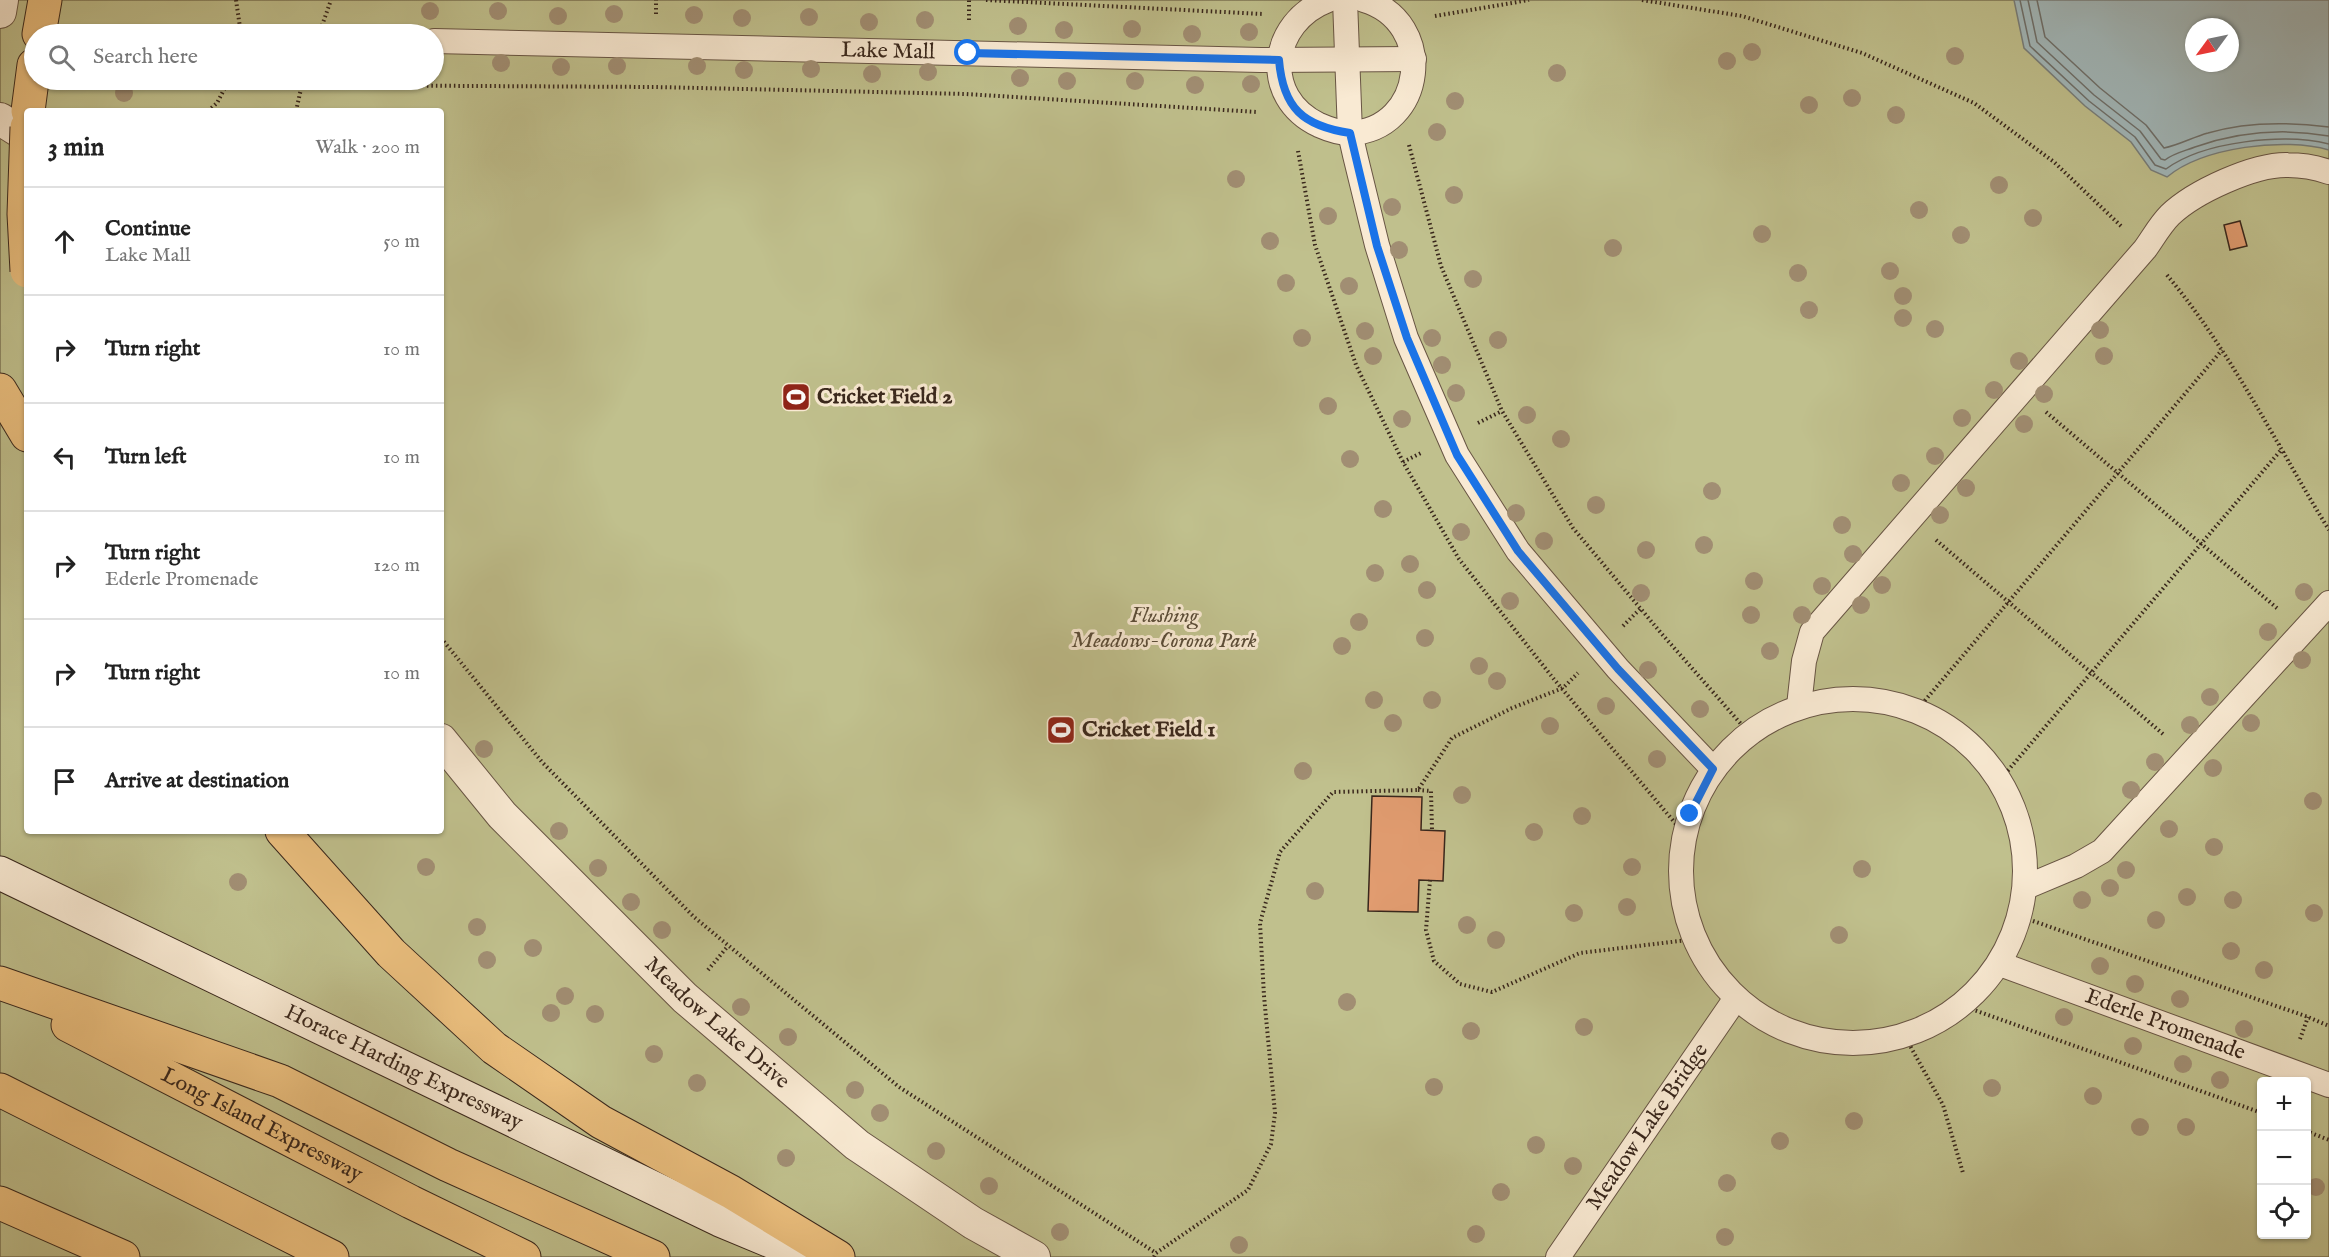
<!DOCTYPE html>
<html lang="en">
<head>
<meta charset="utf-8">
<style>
	body { margin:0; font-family:"IM FELL English",serif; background:#f2f2f2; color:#222 }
	.controls { position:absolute; right:18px; bottom:18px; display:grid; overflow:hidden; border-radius:6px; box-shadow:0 2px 4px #0004 }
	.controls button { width:54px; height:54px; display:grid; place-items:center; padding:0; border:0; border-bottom:2px solid #e0e0e0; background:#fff; color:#222; font:30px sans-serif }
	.compass { position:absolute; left:2185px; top:18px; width:54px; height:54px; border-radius:50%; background:#fff; box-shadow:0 2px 4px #0004; rotate:237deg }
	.stop { position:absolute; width:18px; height:18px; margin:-14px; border:4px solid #1a73e8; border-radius:50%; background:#fff }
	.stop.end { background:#1a73e8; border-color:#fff; box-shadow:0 2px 6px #0008 }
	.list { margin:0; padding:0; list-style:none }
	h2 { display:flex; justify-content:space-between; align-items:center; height:78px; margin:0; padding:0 24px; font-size:26px }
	h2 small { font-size:20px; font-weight:400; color:#767676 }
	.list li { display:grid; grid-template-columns:39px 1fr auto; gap:18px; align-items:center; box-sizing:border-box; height:108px; padding:0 24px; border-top:2px solid #e0e0e0 }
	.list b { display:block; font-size:22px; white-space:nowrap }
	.list p { margin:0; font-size:20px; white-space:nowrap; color:#767676 }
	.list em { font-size:20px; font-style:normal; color:#767676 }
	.icon { flex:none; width:33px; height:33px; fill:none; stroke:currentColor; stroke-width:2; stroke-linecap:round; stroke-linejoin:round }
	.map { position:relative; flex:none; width:2329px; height:1257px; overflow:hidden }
	.search { position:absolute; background:#fff; box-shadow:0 2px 4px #0004; left:24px; top:24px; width:420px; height:66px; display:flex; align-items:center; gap:15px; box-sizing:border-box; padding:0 21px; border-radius:33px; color:#767676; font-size:22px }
	.panel { position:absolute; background:#fff; box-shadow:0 2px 4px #0004; left:24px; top:108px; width:420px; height:726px; border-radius:6px }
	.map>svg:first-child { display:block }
	.green { fill:#c0c08d; stroke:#7c7454; stroke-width:1.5; fill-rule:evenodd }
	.water { fill:#a2b9bc; stroke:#787f7c; stroke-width:1.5; fill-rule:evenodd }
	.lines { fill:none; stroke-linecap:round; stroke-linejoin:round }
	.shore { stroke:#6e706c; stroke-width:1.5 }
	.building { fill:#e19c70; stroke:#39271c; stroke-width:1.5 }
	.pedestrian-casing { stroke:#685544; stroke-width:26 }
	.minor-casing { stroke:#685544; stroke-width:34 }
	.secondary-casing { stroke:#39271c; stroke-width:35 }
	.motorway-casing { stroke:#39271c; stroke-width:35 }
	.path { stroke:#39271c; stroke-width:4; stroke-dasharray:1.5 3; stroke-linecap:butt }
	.pedestrian { stroke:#f9ead3; stroke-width:24 }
	.minor { stroke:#f9ead3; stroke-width:32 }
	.secondary { stroke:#f9ead3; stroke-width:33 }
	.motorway { stroke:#ebbf7e; stroke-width:33 }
	.motorway-bridge-casing { stroke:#39271c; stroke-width:35; stroke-linecap:butt }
	.motorway-bridge { stroke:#ebbf7e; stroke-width:33 }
	.tree { fill:#a18e73 }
	.route { stroke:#1a73e8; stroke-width:8 }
	.labels { text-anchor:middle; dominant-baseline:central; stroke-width:6; stroke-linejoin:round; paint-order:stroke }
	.street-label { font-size:22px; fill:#39271c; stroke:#f9ead3 }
	.poi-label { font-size:22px; font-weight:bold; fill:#39271c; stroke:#f9ead3; text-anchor:start }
	.park-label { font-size:22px; font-style:italic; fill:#5b4d38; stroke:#f9ead3 }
</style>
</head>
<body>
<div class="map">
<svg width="2329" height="1257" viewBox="0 0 2329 1257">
	<rect width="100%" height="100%" fill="#f6debb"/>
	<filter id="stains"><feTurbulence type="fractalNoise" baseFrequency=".00333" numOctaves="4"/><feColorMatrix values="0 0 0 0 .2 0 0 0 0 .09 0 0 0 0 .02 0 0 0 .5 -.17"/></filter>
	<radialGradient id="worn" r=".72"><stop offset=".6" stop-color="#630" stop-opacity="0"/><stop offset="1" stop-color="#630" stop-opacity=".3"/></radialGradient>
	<path class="green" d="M0,0H2329V1257H0ZM2194,27H2230V63H2194ZM34,34H434V80H34ZM27,111H441V831H27ZM2262,1082H2306V1234H2262Z"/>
	<path class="water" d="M2014,0H2329V150C2285,137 2203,147 2167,177L2151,170L2131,142L2085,106L2024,48ZM2194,27H2230V63H2194Z"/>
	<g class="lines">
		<path class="shore" d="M2020,0L2030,46L2089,101L2135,137L2155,165L2166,169C2204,141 2284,133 2329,144
			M2028,0L2037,42L2094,95L2140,131L2161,159L2165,160C2174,153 2185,151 2195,147C2238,132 2284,128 2329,136
			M2037,0L2045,37L2100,88L2146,125L2164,148C2179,145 2193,137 2208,133C2248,121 2289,122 2329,127"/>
	</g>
	<path class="building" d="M2240,221L2247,246L2230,250L2224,225Z
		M1372,796L1422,797L1421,830L1445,831L1443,881L1419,880L1418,912L1368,911Z"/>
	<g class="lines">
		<g class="pedestrian-casing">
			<g id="pedestrian">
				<path d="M1328,0C1270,22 1260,97 1319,125C1328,129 1339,133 1350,133C1425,130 1438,22 1364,0"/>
				<path d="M1345,0L1350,133L1355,155L1377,245L1406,338L1457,455L1518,551L1618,669L1713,769"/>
				<path id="s1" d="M434,41L1261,60L1414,59"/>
				<circle cx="1853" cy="871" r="172"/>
				<path d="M1799,706L1804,661L1812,632L2145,249C2153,238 2160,225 2170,215C2194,192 2254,164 2288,165C2301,165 2317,168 2329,172"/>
				<path d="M2026,887L2076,866L2102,851L2329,603"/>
				<path id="s2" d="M2000,964L2329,1085"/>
				<path id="s3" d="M1558,1257L1736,998"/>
			</g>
		</g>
		<g class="minor-casing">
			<g id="minor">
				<path d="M0,12L2,0"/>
				<path d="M0,119L27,136"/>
				<path id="s4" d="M441,740L502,815L685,998L857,1145L973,1223L1034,1257"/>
			</g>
		</g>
		<g class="secondary-casing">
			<g id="secondary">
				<path id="s5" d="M0,873L720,1220L809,1257"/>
			</g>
		</g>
		<g class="motorway-casing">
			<g id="motorway">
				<path d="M39,34L45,0"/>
				<path d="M28,111L34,65"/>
				<path d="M0,390L27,435"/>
				<path d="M282,831L391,953L494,1048L601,1122L731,1192L838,1257"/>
				<path d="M0,983L280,1081L448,1165L653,1257"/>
				<path id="s6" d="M68,1025L411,1202L524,1257"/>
				<path d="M0,1090L332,1257"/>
				<path d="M0,1203L123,1257"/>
			</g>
		</g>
		<path class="path" d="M236,0L241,34
			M986,0L1263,14
			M1642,0L1742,16L1862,53L1974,103L2054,162L2121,226
			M656,14V0
			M1435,16L1529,0
			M969,20V0
			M319,34L331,0
			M229,81L301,85L655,87L966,94L1257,112
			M208,111L217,103L229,80
			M296,111L303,80
			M1409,145L1441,266L1502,411L1573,528L1661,633L1749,733
			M1298,151L1315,245L1356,365L1403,462L1459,559L1553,678L1686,836
			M2167,275C2232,353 2276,444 2329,530
			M2046,412L2278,609
			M1478,423L1502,411
			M1403,462L1421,453
			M1936,540L2163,734
			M1623,626L1641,608
			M441,638L542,762L694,917L899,1087L1156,1253
			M1916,711L2222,350
			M1999,781L2281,450
			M1418,790L1431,791L1432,830
			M1430,880L1426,930L1434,961L1460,984L1492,992L1580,953L1696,939
			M2033,921L2308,1017L2329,1026
			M708,970L728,946
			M1963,1006L2262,1113
			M1904,1035L1943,1105L1963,1173
			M2300,1039L2308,1017
			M2306,1131L2329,1140
			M1154,1257L1156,1253L1248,1190L1271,1144L1275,1113L1264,996L1260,923L1280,852L1333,792L1418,790L1452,738L1512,708L1563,688L1578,673"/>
		<use href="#pedestrian" class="pedestrian"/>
		<use href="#minor" class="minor"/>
		<use href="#secondary" class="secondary"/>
		<use href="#motorway" class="motorway"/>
		<g class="motorway-bridge-casing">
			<path id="motorway-bridge" d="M27,127L24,214L27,271"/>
		</g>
		<use href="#motorway-bridge" class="motorway-bridge"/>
	</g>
	<g class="tree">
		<circle cx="430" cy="11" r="9"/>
		<circle cx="498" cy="11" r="9"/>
		<circle cx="614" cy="14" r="9"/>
		<circle cx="694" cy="15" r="9"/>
		<circle cx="558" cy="16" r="9"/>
		<circle cx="809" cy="17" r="9"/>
		<circle cx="742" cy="18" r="9"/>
		<circle cx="925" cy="20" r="9"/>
		<circle cx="869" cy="22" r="9"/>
		<circle cx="1018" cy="26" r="9"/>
		<circle cx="1132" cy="29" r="9"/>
		<circle cx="1064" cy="30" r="9"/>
		<circle cx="1249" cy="32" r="9"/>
		<circle cx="1192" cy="34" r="9"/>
		<circle cx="1752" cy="52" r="9"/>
		<circle cx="1955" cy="56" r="9"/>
		<circle cx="1727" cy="61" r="9"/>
		<circle cx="501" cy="63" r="9"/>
		<circle cx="617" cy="66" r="9"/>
		<circle cx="697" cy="66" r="9"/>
		<circle cx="561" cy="67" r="9"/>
		<circle cx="811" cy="69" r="9"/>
		<circle cx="744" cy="70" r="9"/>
		<circle cx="928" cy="72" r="9"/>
		<circle cx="1557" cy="73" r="9"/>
		<circle cx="872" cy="74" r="9"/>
		<circle cx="1020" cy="78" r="9"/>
		<circle cx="1067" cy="81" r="9"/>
		<circle cx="1135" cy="81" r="9"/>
		<circle cx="1251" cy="84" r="9"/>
		<circle cx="1195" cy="85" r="9"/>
		<circle cx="124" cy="93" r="9"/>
		<circle cx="1852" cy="98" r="9"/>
		<circle cx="1455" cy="101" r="9"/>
		<circle cx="1809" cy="105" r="9"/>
		<circle cx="1896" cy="115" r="9"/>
		<circle cx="1437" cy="132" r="9"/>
		<circle cx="1236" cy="179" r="9"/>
		<circle cx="1999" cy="185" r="9"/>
		<circle cx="1454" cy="195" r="9"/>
		<circle cx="1392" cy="207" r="9"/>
		<circle cx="1919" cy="210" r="9"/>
		<circle cx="1328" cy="216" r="9"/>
		<circle cx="2033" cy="218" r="9"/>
		<circle cx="1762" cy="234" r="9"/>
		<circle cx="1961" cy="235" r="9"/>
		<circle cx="1270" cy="241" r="9"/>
		<circle cx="1613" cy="248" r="9"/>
		<circle cx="1399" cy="250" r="9"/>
		<circle cx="1890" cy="271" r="9"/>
		<circle cx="1798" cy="273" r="9"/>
		<circle cx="1473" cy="279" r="9"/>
		<circle cx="1286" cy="283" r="9"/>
		<circle cx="1349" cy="286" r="9"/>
		<circle cx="1903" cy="296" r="9"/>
		<circle cx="1809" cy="310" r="9"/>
		<circle cx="1903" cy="318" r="9"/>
		<circle cx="1935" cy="329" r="9"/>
		<circle cx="2100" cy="330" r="9"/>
		<circle cx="1365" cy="331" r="9"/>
		<circle cx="1302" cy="338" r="9"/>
		<circle cx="1432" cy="338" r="9"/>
		<circle cx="1498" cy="340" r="9"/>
		<circle cx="1373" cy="356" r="9"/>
		<circle cx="2104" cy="356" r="9"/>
		<circle cx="2019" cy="361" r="9"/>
		<circle cx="1442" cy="365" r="9"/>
		<circle cx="1994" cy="390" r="9"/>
		<circle cx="1456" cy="393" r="9"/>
		<circle cx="2044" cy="394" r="9"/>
		<circle cx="1328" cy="406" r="9"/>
		<circle cx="1527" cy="415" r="9"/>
		<circle cx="1962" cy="418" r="9"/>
		<circle cx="1402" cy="419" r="9"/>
		<circle cx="2024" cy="424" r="9"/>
		<circle cx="1561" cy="439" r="9"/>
		<circle cx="1935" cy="456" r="9"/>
		<circle cx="1350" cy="459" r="9"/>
		<circle cx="1901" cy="483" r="9"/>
		<circle cx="1966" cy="488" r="9"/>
		<circle cx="1712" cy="491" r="9"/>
		<circle cx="1596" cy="505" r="9"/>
		<circle cx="1383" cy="509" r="9"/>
		<circle cx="1516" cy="513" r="9"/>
		<circle cx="1940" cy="515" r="9"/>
		<circle cx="1842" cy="525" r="9"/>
		<circle cx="1461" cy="532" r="9"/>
		<circle cx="1544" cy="541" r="9"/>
		<circle cx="1704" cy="545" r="9"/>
		<circle cx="1646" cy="550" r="9"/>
		<circle cx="1853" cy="554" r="9"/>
		<circle cx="1410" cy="564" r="9"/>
		<circle cx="1375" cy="573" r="9"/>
		<circle cx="1754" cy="581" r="9"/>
		<circle cx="1882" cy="585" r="9"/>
		<circle cx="1822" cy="586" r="9"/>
		<circle cx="1427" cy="590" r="9"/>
		<circle cx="2304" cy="592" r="9"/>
		<circle cx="1641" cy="593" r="9"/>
		<circle cx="1510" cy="601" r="9"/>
		<circle cx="1861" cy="605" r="9"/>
		<circle cx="1751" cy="615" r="9"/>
		<circle cx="1802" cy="615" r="9"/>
		<circle cx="1359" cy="622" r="9"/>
		<circle cx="2268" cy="632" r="9"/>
		<circle cx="1425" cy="638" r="9"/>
		<circle cx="1342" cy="646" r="9"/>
		<circle cx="1770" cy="651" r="9"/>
		<circle cx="2302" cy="660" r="9"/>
		<circle cx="1479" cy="666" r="9"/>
		<circle cx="1648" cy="670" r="9"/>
		<circle cx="1497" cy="681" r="9"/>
		<circle cx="2210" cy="697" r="9"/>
		<circle cx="1374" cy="700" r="9"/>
		<circle cx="1432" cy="700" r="9"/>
		<circle cx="1606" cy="706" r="9"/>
		<circle cx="1700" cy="709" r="9"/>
		<circle cx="1393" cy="723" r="9"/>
		<circle cx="2251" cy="723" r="9"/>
		<circle cx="2190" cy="725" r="9"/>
		<circle cx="1550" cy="726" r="9"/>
		<circle cx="484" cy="749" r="9"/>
		<circle cx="1657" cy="759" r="9"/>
		<circle cx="2155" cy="762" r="9"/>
		<circle cx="2213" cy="768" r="9"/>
		<circle cx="1303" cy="771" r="9"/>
		<circle cx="2131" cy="790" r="9"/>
		<circle cx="1462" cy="795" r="9"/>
		<circle cx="2313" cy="801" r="9"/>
		<circle cx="1582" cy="816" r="9"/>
		<circle cx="2169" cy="829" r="9"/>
		<circle cx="559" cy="831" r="9"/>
		<circle cx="1534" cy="832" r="9"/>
		<circle cx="2214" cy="847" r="9"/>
		<circle cx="426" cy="867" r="9"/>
		<circle cx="1632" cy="867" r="9"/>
		<circle cx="598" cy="868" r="9"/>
		<circle cx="1862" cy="869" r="9"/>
		<circle cx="2126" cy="870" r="9"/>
		<circle cx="238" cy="882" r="9"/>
		<circle cx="2110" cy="888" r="9"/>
		<circle cx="1315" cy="891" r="9"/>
		<circle cx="2187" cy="897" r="9"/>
		<circle cx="2082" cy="900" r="9"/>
		<circle cx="2233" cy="900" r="9"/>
		<circle cx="631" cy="902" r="9"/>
		<circle cx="1627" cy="907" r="9"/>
		<circle cx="1574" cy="913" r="9"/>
		<circle cx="2314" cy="913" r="9"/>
		<circle cx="2156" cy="920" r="9"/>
		<circle cx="1467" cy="925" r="9"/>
		<circle cx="477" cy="927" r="9"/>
		<circle cx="662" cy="930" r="9"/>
		<circle cx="1839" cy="935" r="9"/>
		<circle cx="1496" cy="940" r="9"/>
		<circle cx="533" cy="948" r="9"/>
		<circle cx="2231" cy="951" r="9"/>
		<circle cx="487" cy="960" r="9"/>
		<circle cx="2100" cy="966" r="9"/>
		<circle cx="2264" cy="970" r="9"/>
		<circle cx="2135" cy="984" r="9"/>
		<circle cx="565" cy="996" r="9"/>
		<circle cx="2180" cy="999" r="9"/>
		<circle cx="1347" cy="1002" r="9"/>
		<circle cx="741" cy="1007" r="9"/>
		<circle cx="551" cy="1013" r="9"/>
		<circle cx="595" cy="1014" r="9"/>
		<circle cx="2064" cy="1017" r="9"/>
		<circle cx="1584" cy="1027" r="9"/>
		<circle cx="2244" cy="1029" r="9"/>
		<circle cx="1471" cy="1031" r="9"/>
		<circle cx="788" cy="1037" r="9"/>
		<circle cx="2133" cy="1046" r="9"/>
		<circle cx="654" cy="1054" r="9"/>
		<circle cx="2183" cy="1064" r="9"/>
		<circle cx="2220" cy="1080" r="9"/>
		<circle cx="697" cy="1083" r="9"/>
		<circle cx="1434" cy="1087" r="9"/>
		<circle cx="1992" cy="1088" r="9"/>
		<circle cx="855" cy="1090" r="9"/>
		<circle cx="2093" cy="1096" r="9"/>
		<circle cx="880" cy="1113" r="9"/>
		<circle cx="1854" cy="1121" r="9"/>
		<circle cx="2140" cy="1127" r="9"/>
		<circle cx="2186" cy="1127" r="9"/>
		<circle cx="1780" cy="1141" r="9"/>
		<circle cx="1536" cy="1145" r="9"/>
		<circle cx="936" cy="1151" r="9"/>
		<circle cx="786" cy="1158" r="9"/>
		<circle cx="1573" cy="1166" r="9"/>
		<circle cx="1727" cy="1183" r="9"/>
		<circle cx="989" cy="1186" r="9"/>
		<circle cx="2316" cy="1187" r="9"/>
		<circle cx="1501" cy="1192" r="9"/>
		<circle cx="1060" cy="1232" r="9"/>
		<circle cx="1476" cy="1234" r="9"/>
		<circle cx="1725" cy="1237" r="9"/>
		<circle cx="1239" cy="1245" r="9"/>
	</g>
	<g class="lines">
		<path class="route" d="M968,53L1279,60C1283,108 1303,126 1350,133L1377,246L1407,338L1457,455L1518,551L1618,669L1713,769L1690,814"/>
	</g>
	<defs>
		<g id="stadium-square" transform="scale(1.5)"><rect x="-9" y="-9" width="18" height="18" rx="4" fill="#8f2418" stroke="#f9ead3"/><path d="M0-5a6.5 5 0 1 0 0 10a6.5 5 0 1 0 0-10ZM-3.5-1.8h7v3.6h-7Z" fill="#fff"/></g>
	</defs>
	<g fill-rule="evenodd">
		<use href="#stadium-square" x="796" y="397"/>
		<use href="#stadium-square" x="1061" y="730"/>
	</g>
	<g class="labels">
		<g class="street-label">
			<text stroke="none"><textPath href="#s1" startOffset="454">Lake Mall</textPath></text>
			<text stroke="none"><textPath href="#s4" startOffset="396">Meadow Lake Drive</textPath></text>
			<text stroke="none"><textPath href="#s2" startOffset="176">Ederle Promenade</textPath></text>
			<text stroke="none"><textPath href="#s5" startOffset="448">Horace Harding Expressway</textPath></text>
			<text stroke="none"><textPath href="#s6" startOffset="218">Long Island Expressway</textPath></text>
			<text stroke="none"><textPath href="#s3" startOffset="158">Meadow Lake Bridge</textPath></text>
		</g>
		<g class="poi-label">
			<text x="817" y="397">Cricket Field 2</text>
			<text x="1082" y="730">Cricket Field 1</text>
		</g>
		<g class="park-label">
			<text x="1164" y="616">Flushing<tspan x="1164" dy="25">Meadows-Corona Park</tspan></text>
		</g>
	</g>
	<rect width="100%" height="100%" filter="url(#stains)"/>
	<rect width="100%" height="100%" fill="url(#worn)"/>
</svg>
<div class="controls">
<button>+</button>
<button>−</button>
<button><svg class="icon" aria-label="locate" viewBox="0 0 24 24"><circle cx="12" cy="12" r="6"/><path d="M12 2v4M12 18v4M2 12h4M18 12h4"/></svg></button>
</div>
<svg class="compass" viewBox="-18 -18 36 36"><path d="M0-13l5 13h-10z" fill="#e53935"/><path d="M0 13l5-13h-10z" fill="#767676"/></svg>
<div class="stop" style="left:968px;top:53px"></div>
<div class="stop end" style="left:1690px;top:814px"></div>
<div class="search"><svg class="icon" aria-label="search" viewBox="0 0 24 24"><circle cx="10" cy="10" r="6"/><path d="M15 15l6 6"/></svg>Search here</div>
<section class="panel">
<h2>3 min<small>Walk · 200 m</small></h2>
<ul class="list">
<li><svg class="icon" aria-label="ahead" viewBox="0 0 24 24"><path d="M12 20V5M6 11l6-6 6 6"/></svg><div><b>Continue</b><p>Lake Mall</p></div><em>50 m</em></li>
<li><svg class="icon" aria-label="right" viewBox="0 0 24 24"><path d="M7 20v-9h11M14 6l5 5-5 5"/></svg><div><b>Turn right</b></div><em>10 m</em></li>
<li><svg class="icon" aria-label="left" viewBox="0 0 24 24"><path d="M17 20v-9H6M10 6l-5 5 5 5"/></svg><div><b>Turn left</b></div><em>10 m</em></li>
<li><svg class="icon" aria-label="right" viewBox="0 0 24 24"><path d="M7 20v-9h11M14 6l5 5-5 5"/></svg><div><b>Turn right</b><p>Ederle Promenade</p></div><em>120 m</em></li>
<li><svg class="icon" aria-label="right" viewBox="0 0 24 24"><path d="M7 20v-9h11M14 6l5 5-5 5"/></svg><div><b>Turn right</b></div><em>10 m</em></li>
<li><svg class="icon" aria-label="arrive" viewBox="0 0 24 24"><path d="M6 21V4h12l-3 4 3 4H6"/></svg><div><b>Arrive at destination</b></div></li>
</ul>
</section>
</div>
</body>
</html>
